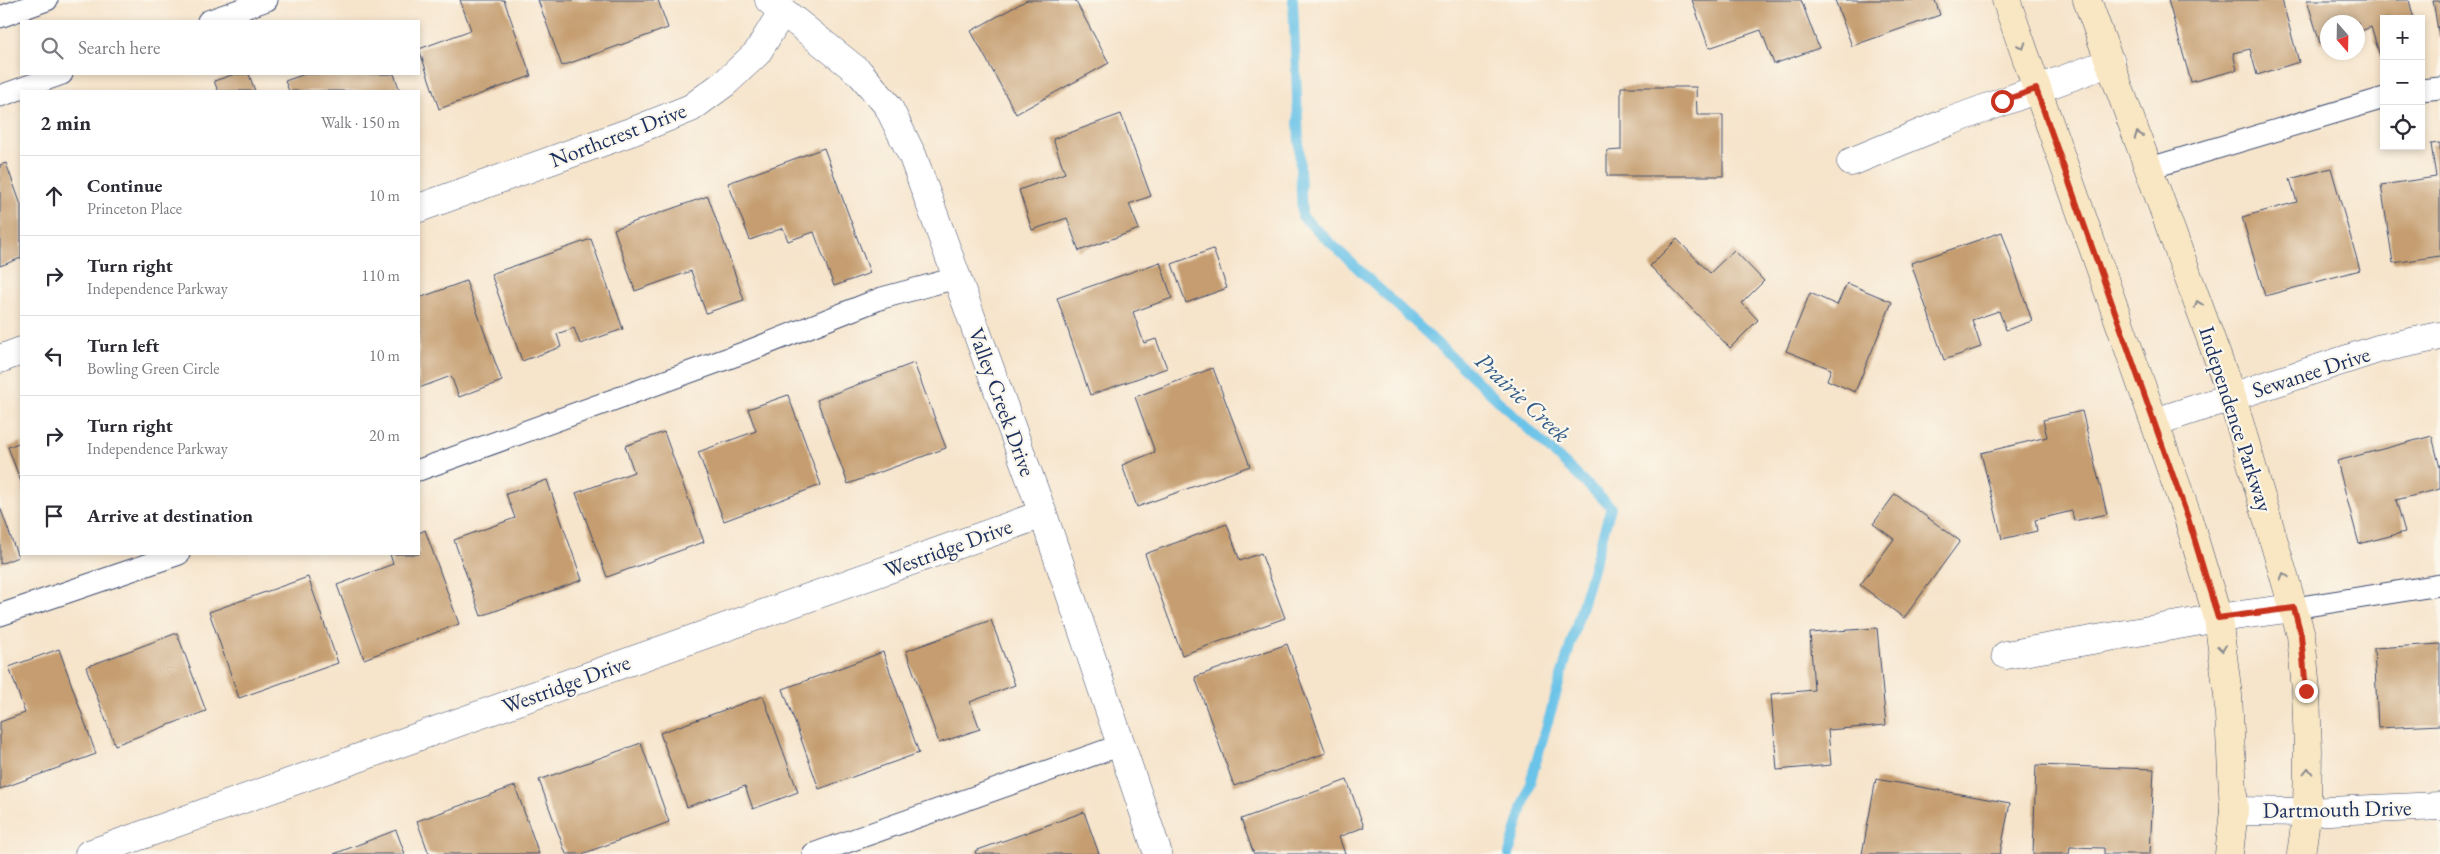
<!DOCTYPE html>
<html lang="en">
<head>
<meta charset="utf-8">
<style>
	body { margin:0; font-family:"EB Garamond",serif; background:#f7f7f7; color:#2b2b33 }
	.controls { position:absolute; right:15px; top:15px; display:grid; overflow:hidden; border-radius:0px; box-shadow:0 2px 8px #0003 }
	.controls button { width:45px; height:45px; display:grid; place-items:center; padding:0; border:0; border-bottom:1px solid #e1e1e2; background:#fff; color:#2b2b33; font:25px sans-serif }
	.compass { position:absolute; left:2320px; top:15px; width:45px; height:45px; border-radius:50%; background:#fff; box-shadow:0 2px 8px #0003; rotate:160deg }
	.stop { position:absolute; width:15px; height:15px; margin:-11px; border:4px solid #c8321e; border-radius:50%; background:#fff }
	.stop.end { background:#c8321e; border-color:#fff; box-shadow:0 1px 5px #0008 }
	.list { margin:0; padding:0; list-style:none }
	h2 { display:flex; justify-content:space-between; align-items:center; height:65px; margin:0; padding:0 20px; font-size:21px }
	h2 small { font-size:16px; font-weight:400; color:#7c7c81 }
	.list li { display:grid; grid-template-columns:32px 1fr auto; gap:15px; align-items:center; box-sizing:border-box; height:80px; padding:0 20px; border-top:1px solid #e1e1e2 }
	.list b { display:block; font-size:19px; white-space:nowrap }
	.list p { margin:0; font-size:16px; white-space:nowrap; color:#7c7c81 }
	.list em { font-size:16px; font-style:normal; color:#7c7c81 }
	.icon { flex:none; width:28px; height:28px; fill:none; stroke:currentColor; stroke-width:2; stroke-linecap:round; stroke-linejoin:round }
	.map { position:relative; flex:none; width:2440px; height:854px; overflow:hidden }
	.search { position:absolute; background:#fff; box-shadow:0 2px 8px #0003; left:20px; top:20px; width:400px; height:55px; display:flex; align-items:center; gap:12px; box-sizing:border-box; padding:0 18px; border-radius:0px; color:#7c7c81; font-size:19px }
	.panel { position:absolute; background:#fff; box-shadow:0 2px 8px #0003; left:20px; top:90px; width:400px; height:465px; border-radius:0px }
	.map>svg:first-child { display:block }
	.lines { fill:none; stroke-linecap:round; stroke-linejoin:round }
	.stream { stroke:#6bc3e8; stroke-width:10 }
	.building { fill:#c59d70 }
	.lane-casing { stroke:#3c4a6e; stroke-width:23 }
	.street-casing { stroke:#3c4a6e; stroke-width:29 }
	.secondary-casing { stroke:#3c4a6e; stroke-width:29 }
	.lane { stroke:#fff; stroke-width:21 }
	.street { stroke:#fff; stroke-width:28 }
	.secondary { stroke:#f9e7c3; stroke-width:28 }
	.oneway { stroke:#8a8b90 }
	.route { stroke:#c8321e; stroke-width:6 }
	.labels { text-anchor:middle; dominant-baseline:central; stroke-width:4.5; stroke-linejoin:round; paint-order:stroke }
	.street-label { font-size:22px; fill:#1b2f5e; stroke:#fbf7ec }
	.water-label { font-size:24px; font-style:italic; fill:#335b87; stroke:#fbf7ec }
</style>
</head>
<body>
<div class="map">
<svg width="2440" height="854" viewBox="0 0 2440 854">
	<rect width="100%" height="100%" fill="#fbf7ec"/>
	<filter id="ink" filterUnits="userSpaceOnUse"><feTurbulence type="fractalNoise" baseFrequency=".02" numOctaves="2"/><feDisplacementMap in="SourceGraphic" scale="10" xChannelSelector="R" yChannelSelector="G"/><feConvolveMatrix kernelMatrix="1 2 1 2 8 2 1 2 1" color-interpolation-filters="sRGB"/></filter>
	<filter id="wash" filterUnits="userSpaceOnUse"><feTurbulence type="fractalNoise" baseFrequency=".0096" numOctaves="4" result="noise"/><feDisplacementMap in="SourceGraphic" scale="20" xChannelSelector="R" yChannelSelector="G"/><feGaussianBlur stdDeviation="1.12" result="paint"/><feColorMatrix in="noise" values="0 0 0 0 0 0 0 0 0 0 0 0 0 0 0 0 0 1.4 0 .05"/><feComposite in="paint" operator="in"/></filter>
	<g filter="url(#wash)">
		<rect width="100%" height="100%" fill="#f6e4cb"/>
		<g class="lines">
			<path class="stream" d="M1293,0L1302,216L1611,507L1509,854"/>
		</g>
		<g id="blocks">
			<path class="building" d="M460,0H504L531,76L439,109L419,49L471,30Z
				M538,0H658L668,28L562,66Z
				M1027,0H1075L1109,63L1016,114L971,31Z
				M1692,0H1801L1819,48L1774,64L1761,30L1709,48Z
				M1835,0H1935L1940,15L1852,46Z
				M2168,0H2282L2299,62L2257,75L2250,49L2233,53L2237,70L2191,82Z
				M2307,0H2409L2414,19H2384V62H2382L2371,27L2358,32V22H2328V41L2320,43Z
				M2433,0H2440V37H2439Z
				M235,74H249L255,91H218L214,81Z
				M305,74H394L400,91H289L285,81Z
				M1621,87H1696L1697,115H1723V176H1607V151L1621,150Z
				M1121,114L1151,196L1129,204L1139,229L1079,251L1067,218L1032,230L1019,190L1065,173L1053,139Z
				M2440,143V256L2393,263L2381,185L2436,177L2431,144Z
				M824,148L870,273L834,286L814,232L788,241L783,228L750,240L728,183Z
				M6,163L21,205V258L0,266V165Z
				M2331,168L2360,270L2265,296L2242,217L2297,202L2290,179Z
				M708,196L744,300L706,313L691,271L635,291L614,229Z
				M2002,232L2032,321L2006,330L1999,311L1972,320L1981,347L1944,360L1911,263Z
				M591,239L623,329L580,344L574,328L557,334L561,347L522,361L491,274Z
				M1677,239L1710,273L1734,250L1764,281L1742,303L1758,320L1730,348L1650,266Z
				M1213,249L1227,288L1186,303L1172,264Z
				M1160,262L1172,298L1133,312L1144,343L1156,339L1167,368L1090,395L1057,298Z
				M466,281L502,381L459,397L451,376L419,388V298Z
				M1847,283L1892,302L1855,392L1827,380L1831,369L1786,351L1810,293L1837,305Z
				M914,363L946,448L848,484L817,400Z
				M1213,368L1250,466L1137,507L1122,465L1155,452L1135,397Z
				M788,395L821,485L724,521L698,452L756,431L748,409Z
				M2082,411L2107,514L2074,521L2072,511L2035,520L2037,531L2002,539L1981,453L2047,437L2043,420Z
				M664,432L704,542L607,577L576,493L634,472L625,446Z
				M2432,436L2440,468V489L2396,500L2405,532L2359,544L2337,461Z
				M21,442V482L8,447Z
				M547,480L582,580L481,616L454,540L515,518L506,494Z
				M1895,494L1960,541L1904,618L1860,585L1894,539L1873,524Z
				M0,507L18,557L0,564Z
				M1227,524L1240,561L1261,553L1285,618L1182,655L1145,554Z
				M425,530L459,624L364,659L337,585L393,564L390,554H419V533Z
				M308,577L338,663L239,698L209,612Z
				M991,620L1015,685L970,702L980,729L939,743L906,651Z
				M1877,628L1886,725L1828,730L1831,765L1777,770L1771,694L1814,690L1810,633Z
				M177,633L206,711L115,745L86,667Z
				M1287,644L1326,753L1234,786L1195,677Z
				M2440,644V725L2378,728L2374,648Z
				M59,649L96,754L0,789V722L25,713L9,667Z
				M883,652L919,753L819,789L783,689Z
				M763,696L798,792L753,809L745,786L687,807L660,733Z
				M641,743L669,822L582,854H566L539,780Z
				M2036,765L2154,769L2150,854H2104V848L2070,847L2069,854H2033Z
				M1876,779L2010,803L2000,854H1862Z
				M1347,780L1364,827L1339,837L1345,854H1254L1241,819Z
				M515,786L539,854H429L417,821Z
				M1084,812L1099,854H976L975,851Z
				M396,830L405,854H334Z"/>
		</g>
	</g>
	<g filter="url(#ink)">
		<use href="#blocks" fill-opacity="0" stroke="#3c4a6e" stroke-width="1"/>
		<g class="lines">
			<g class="lane-casing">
				<path id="lane" d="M0,17L47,0
					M208,21L267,0
					M2421,90L2440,88
					M0,96L62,74
					M2150,168L2384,98
					M419,470L751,350L882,298L956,278
					M2294,608L2440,585
					M0,615L179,554
					M813,854L1121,745"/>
			</g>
			<g class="street-casing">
				<path id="street" d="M769,0L860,73L888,106L913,157L1043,514L1158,854
					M1851,162L1948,122L2111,62
					M419,208L636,130L691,108L725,83L757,53L782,12
					M0,359L21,351
					M2155,422L2378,349L2440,336
					M2006,655L2218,618L2294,608
					M2234,811L2307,812L2440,806
					M89,854L1043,514"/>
			</g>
			<g class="secondary-casing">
				<path id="secondary" d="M2006,0L2188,518L2218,618L2228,695L2234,811L2229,854
					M2087,0L2232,397L2301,635L2306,691L2308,751L2307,812L2301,854"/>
			</g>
			<use href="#lane" class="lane"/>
			<use href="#street" class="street"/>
			<use href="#secondary" class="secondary"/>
		</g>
		<defs><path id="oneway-chevron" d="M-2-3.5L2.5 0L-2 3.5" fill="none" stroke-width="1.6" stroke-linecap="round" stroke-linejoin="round" transform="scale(1.25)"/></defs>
		<g class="oneway">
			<use href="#oneway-chevron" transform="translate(2022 46) rotate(71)"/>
			<use href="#oneway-chevron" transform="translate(2138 135) rotate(-110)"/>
			<use href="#oneway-chevron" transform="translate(2198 304) rotate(-110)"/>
			<use href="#oneway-chevron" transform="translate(2284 576) rotate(-106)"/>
			<use href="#oneway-chevron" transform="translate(2222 648) rotate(82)"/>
			<use href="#oneway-chevron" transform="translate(2308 771) rotate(-89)"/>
		</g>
	</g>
	<g class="lines" filter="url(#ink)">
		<path class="route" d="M2002,101L2036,89L2188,518L2218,618L2294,608L2301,635L2306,691"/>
	</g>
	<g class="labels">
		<g class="street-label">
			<text transform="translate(618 135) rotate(-21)">Northcrest Drive</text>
			<text transform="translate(2311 372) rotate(-18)">Sewanee Drive</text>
			<text transform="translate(1002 402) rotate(70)">Valley Creek Drive</text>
			<text transform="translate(2236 419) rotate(72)">Independence Parkway</text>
			<text transform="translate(948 548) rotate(-20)">Westridge Drive</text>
			<text transform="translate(566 684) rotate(-20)">Westridge Drive</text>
			<text transform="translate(2337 809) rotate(-1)">Dartmouth Drive</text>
		</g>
		<g class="water-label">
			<text transform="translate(1523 397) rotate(43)">Prairie Creek</text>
		</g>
	</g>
</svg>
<div class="controls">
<button>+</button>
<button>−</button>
<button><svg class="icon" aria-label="locate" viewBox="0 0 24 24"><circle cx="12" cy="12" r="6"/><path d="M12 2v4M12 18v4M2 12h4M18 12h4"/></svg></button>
</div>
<svg class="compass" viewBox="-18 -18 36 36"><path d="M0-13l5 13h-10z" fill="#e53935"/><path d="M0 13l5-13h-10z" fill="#7c7c81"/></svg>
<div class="stop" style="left:2002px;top:101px"></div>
<div class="stop end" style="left:2306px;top:691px"></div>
<div class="search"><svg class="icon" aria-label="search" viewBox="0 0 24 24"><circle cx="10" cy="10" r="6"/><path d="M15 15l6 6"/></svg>Search here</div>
<section class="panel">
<h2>2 min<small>Walk · 150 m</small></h2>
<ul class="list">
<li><svg class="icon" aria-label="ahead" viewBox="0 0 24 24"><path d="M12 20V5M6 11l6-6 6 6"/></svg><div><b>Continue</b><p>Princeton Place</p></div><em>10 m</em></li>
<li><svg class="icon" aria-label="right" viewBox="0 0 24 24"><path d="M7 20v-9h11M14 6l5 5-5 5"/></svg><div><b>Turn right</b><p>Independence Parkway</p></div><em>110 m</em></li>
<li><svg class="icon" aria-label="left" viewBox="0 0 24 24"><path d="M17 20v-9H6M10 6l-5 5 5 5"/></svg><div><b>Turn left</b><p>Bowling Green Circle</p></div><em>10 m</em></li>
<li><svg class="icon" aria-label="right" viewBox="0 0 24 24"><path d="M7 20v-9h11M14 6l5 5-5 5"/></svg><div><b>Turn right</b><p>Independence Parkway</p></div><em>20 m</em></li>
<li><svg class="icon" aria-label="arrive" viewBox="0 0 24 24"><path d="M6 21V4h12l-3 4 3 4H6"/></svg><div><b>Arrive at destination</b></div></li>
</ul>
</section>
</div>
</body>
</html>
